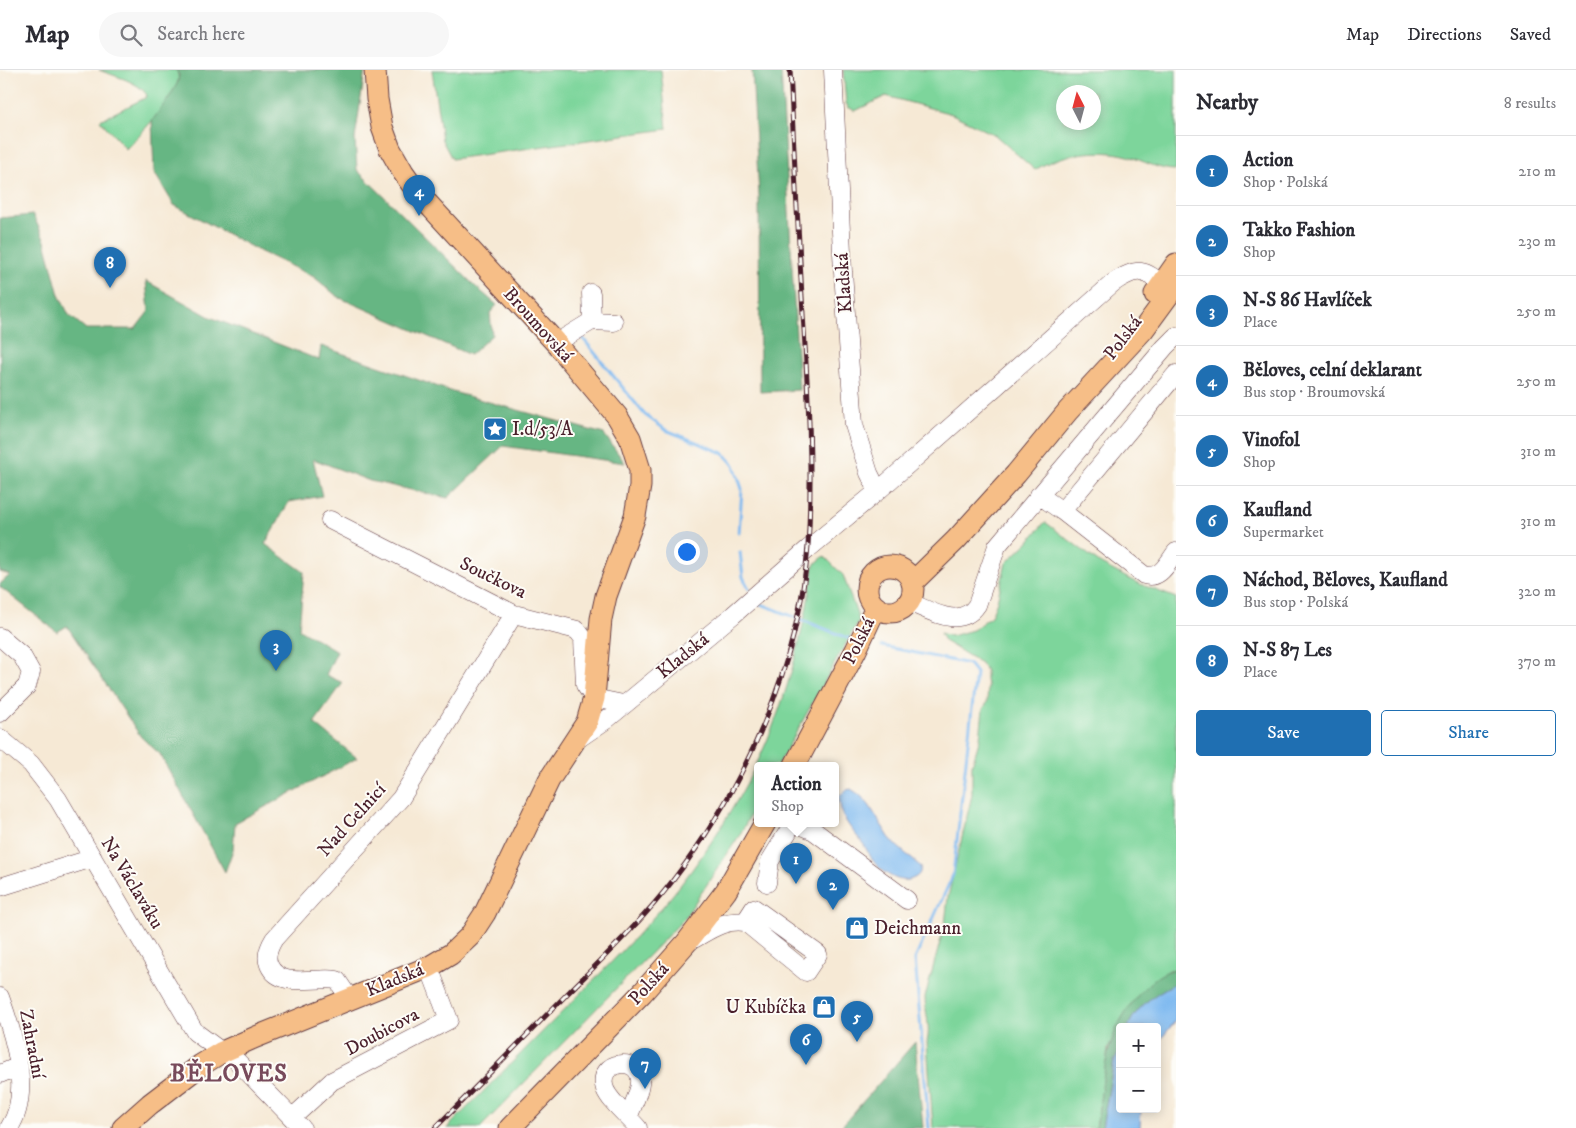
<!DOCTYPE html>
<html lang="en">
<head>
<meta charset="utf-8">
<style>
	body { margin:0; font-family:"IM FELL DW Pica",serif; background:#f7f7f7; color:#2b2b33 }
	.controls { position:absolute; right:15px; bottom:15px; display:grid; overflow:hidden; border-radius:5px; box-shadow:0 2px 12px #0003 }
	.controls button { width:45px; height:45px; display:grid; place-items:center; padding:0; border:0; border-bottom:1px solid #e1e1e2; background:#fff; color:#2b2b33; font:25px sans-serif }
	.compass { position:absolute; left:1056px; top:15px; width:45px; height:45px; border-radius:50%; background:#fff; box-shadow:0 2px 12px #0003; rotate:354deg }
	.you { position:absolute; left:686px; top:481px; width:18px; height:18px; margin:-12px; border:4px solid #fff; border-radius:50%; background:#1a73e8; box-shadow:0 0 0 8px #1a73e833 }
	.badge { display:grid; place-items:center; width:32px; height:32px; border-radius:50%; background:#1f6fb2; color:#fff; font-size:16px; font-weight:700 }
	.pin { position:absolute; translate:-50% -41px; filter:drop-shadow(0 1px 2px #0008) }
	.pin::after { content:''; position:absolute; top:26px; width:18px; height:15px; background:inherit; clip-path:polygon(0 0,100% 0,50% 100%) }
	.popup { position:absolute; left:754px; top:692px; width:85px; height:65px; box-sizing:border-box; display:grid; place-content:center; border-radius:5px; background:#fff; filter:drop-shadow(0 1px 4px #0005); font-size:16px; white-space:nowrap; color:#7c7c81 }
	.popup b { font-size:19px; color:#2b2b33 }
	.popup::after { content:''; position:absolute; left:50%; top:100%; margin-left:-10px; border:10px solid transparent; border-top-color:#fff }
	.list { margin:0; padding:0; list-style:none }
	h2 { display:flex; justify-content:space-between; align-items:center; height:65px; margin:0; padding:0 20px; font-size:21px }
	h2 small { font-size:16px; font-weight:400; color:#7c7c81 }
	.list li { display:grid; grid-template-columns:32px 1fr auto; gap:15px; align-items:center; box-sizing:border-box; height:70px; padding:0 20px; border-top:1px solid #e1e1e2 }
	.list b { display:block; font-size:19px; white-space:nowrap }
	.list p { margin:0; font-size:16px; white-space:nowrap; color:#7c7c81 }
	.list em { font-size:16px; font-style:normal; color:#7c7c81 }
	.actions { display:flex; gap:10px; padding:15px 20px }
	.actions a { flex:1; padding:11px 0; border:1px solid #1f6fb2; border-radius:5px; text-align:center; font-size:18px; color:#1f6fb2 }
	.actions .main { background:#1f6fb2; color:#fff }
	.icon { flex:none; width:28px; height:28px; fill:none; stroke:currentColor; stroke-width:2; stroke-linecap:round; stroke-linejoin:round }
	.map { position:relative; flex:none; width:1176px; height:1058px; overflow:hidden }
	header { display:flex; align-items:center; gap:30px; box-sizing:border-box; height:70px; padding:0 25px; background:#fff; border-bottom:1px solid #e1e1e2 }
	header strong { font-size:24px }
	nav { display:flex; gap:28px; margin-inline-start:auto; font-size:18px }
	.search { width:350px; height:45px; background:#f7f7f7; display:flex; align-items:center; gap:12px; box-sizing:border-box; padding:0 18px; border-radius:28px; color:#7c7c81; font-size:19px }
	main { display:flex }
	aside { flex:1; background:#fff }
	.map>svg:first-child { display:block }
	.green { fill:#7dd59b; stroke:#647a63; fill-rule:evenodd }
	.forest { fill:#66b683; stroke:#586a57 }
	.water { fill:#7eb9f0; stroke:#646c8e }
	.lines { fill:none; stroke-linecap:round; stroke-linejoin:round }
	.stream { stroke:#7eb9f0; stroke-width:3 }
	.minor-casing { stroke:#643d44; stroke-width:19 }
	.major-casing { stroke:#643d44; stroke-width:23 }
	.minor { stroke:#fff; stroke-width:18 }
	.major { stroke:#f6be87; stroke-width:21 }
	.rail-casing { stroke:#4a1f2b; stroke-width:5 }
	.rail { stroke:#fdfcf7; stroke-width:3; stroke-dasharray:9; stroke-linecap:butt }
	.labels { text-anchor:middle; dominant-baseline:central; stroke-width:4; stroke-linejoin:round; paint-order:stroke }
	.street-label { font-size:19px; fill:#4a1f2b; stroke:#fdfcf7 }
	.poi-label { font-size:19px; fill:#4a1f2b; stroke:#fdfcf7; text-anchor:start }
	.district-label { font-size:24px; font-weight:bold; letter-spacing:1px; fill:#784a5b; stroke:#fdfcf7 }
</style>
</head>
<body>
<header>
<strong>Map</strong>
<div class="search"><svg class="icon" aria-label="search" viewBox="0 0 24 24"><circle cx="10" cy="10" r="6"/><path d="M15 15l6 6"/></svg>Search here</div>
<nav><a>Map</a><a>Directions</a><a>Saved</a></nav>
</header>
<main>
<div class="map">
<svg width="1176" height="1058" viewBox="0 0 1176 1058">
	<rect width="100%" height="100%" fill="#fdfcf7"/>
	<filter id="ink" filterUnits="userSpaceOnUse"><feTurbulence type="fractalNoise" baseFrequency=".02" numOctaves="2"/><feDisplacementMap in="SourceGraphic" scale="10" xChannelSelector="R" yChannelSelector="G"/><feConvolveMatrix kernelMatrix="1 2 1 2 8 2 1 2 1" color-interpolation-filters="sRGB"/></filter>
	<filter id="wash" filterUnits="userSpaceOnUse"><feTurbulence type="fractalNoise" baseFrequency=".0096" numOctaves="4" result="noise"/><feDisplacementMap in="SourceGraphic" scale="20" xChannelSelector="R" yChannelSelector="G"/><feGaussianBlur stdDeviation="1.12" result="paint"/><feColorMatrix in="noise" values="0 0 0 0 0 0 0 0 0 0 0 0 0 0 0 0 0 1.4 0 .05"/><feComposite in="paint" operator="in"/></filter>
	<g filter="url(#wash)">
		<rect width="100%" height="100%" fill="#f6e9d5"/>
		<path class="green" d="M99,0H176C178,4 179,6 178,11C174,30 140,64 126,79L100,50L145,28L147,25C138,11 114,6 99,0Z
			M432,0H661L667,59L452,89L442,70Z
			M843,0H1176V100C1159,100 1144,91 1128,86C1099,78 1061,83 1035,100L995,65L952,44L886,26L855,41L848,37L846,33ZM1064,22H1094V52H1064Z
			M1045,452L1101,494L1135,512L1176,528V899L1169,900L1131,934L1108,979L1096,1058H933L927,972C931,956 925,943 925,927L945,854L948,827L972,725V695L980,668L983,639L987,633L988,615L986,611V601L981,593L944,571L940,563L951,566L973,560L991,546L997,531L1006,493L1028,472Z
			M824,486L843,505L859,550L778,695H757V733L739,766L684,849L480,1058H447C487,1018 527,977 567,937C598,906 629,875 658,842C689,807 716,767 739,727C780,657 802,575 814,495Z"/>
		<path class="forest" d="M176,0H365L355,69L357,100L476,217L497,235L490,243L492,265L470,285L338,227L314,207L259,181L174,135L154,102L152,51L170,26L178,12L179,5Z
			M752,0H781L799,320L760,322L759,126Z
			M33,145L45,171L59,225L69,245L86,259H135L149,241L146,211L210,247L319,290L321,276L453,322L604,364L625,393L503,376L448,428L370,411L313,389L322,426L289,432L265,474L304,502L299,559L337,581L326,605L343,613L314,653L357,688L235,753L233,780L225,802L160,684L141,667L67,556L57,562L0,517V514L10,505L0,502V148Z
			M1176,899V913C1157,922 1136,937 1128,957H1120V978L1114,992L1102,1058H1096C1105,1006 1102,967 1139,924C1150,912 1160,902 1176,899Z
			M915,972L923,1058H840Z"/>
		<path class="water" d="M851,719L860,725L869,735L889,767L897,776L920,796C921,802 920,805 914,808C901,816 882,802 874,792C870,786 867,780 864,775C856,764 846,755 842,742C840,738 840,732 839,727L846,720Z
			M1176,913V950L1157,974V957H1128C1136,937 1157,922 1176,913Z
			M1120,978V1039H1141L1140,1058H1102L1114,992Z"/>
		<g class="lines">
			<path class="stream" d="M581,266L645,345L666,360L723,383L734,395L742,419L739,463
				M740,482L743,507L749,519
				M756,532L853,570
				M882,576L969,594L976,603L953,805L915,889L929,1058"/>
		</g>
	</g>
	<g filter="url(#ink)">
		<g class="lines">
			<g class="minor-casing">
				<path id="minor" d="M833,0L843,202L854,355L869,403L878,421
					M591,223L592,251
					M556,273L592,251L614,252
					M1039,425L1062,441L1176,304
					M1062,441L1144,505C1160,510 1167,494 1176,482
					M330,450L514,544L577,560L583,568L585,615L594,628L623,634
					M909,532C931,541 960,560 977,535L997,476L1165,277L1176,266
					M0,567L22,586L31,602L27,616L0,643
					M0,668L31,694L58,729L195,962L222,982L234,988L302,1058
					M578,669L606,650L733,545L808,479L878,421L1113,213C1142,193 1146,202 1172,222
					M767,813L770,791L791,757L798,754L814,761L907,830
					M0,817L93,788
					M690,871C709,861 723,849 745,852L806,902L818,884L754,838L745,852
					M0,927C13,963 33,1023 9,1058
					M350,929L337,910C316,906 280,920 269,895C265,886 269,877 274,869L401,728L514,544
					M0,1004L19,996
					M629,1046C632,1036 639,1024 640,1013C643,985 595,989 605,1019C610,1032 629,1047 638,1058
					M292,1048L332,1011L449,950L429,897"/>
			</g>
			<g class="major-casing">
				<path id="major" d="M1155,224L1176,194
					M867 519a23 23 0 1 1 46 0a23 23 0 1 1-46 0Z
					M912,513L956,470L1016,404L1068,341L1143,260L1176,215
					M795,695L856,580L876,537
					M123,1058L150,1034L201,995L222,982L256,967L429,897L451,884L470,866L485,843L549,710L587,652L594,628L601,549L606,526L635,446L640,416V400L630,368L617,346L556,273L418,123L403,102L390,79L382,57L377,29L375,0
					M510,1058L642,923L687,872L726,821L765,753"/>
			</g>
			<use href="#minor" class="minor"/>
			<use href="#major" class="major"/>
			<g class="rail-casing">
				<path id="rail" d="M435,1058C480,1013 524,968 569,922C605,886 643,850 674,809C746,715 799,595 808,476C813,399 808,321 803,244C798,163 794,81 790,0"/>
			</g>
			<use href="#rail" class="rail"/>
		</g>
	</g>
	<defs>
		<g id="sight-square" transform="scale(1.25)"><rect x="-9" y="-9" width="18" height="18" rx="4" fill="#1f6fb2" stroke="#fdfcf7"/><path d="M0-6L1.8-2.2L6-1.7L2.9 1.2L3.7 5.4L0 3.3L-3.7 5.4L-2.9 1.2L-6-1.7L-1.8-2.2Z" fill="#fff"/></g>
		<g id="shop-square" transform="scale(1.25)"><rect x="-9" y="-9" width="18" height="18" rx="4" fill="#1f6fb2" stroke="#fdfcf7"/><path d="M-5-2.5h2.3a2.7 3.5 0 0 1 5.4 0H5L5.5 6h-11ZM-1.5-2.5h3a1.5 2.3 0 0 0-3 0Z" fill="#fff"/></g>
	</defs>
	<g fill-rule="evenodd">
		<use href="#sight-square" x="495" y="359"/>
		<use href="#shop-square" x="857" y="858"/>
		<use href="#shop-square" x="824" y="937"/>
	</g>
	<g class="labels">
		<g class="street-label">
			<text transform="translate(844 213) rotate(-94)">Kladská</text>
			<text transform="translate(538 255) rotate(48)">Broumovská</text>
			<text transform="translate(1123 268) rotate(-53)">Polská</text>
			<text transform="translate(493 508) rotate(26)">Součkova</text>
			<text transform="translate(859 571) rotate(-64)">Polská</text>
			<text transform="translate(683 586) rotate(-39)">Kladská</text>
			<text transform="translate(352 750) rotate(-48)">Nad Celnicí</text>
			<text transform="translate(132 813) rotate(59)">Na Václaváku</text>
			<text transform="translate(395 910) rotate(-22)">Kladská</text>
			<text transform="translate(649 914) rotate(-48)">Polská</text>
			<text transform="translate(382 962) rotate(-28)">Doubicova</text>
			<text transform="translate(32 974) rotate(79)">Zahradní</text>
		</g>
		<g class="poi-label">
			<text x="512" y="359">I.d/53/A</text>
			<text x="874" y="858">Deichmann</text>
			<text x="806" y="937" text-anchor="end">U Kubíčka</text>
		</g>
		<g class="district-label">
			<text x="229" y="1004">BĚLOVES</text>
		</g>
	</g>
</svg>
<div class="controls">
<button>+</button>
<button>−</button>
</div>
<svg class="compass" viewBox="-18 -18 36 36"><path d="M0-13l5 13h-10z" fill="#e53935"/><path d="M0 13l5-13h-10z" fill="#7c7c81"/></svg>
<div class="you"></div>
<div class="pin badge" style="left:796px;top:814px">1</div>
<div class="popup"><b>Action</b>Shop</div>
<div class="pin badge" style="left:833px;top:840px">2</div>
<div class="pin badge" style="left:276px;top:601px">3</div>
<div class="pin badge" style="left:419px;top:146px">4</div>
<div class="pin badge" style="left:857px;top:972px">5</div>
<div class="pin badge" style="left:806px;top:995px">6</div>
<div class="pin badge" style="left:645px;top:1019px">7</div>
<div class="pin badge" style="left:110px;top:218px">8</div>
</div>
<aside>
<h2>Nearby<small>8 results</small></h2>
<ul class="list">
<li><span class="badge">1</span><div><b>Action</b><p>Shop · Polská</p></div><em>210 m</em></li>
<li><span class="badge">2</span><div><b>Takko Fashion</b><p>Shop</p></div><em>230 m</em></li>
<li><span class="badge">3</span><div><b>N-S 86 Havlíček</b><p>Place</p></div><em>250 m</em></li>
<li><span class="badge">4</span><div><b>Běloves, celní deklarant</b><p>Bus stop · Broumovská</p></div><em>250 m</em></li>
<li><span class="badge">5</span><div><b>Vinofol</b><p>Shop</p></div><em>310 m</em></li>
<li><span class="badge">6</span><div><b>Kaufland</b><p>Supermarket</p></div><em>310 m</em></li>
<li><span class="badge">7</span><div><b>Náchod, Běloves, Kaufland</b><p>Bus stop · Polská</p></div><em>320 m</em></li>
<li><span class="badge">8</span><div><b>N-S 87 Les</b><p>Place</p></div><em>370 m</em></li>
</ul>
<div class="actions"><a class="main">Save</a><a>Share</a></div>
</aside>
</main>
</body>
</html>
